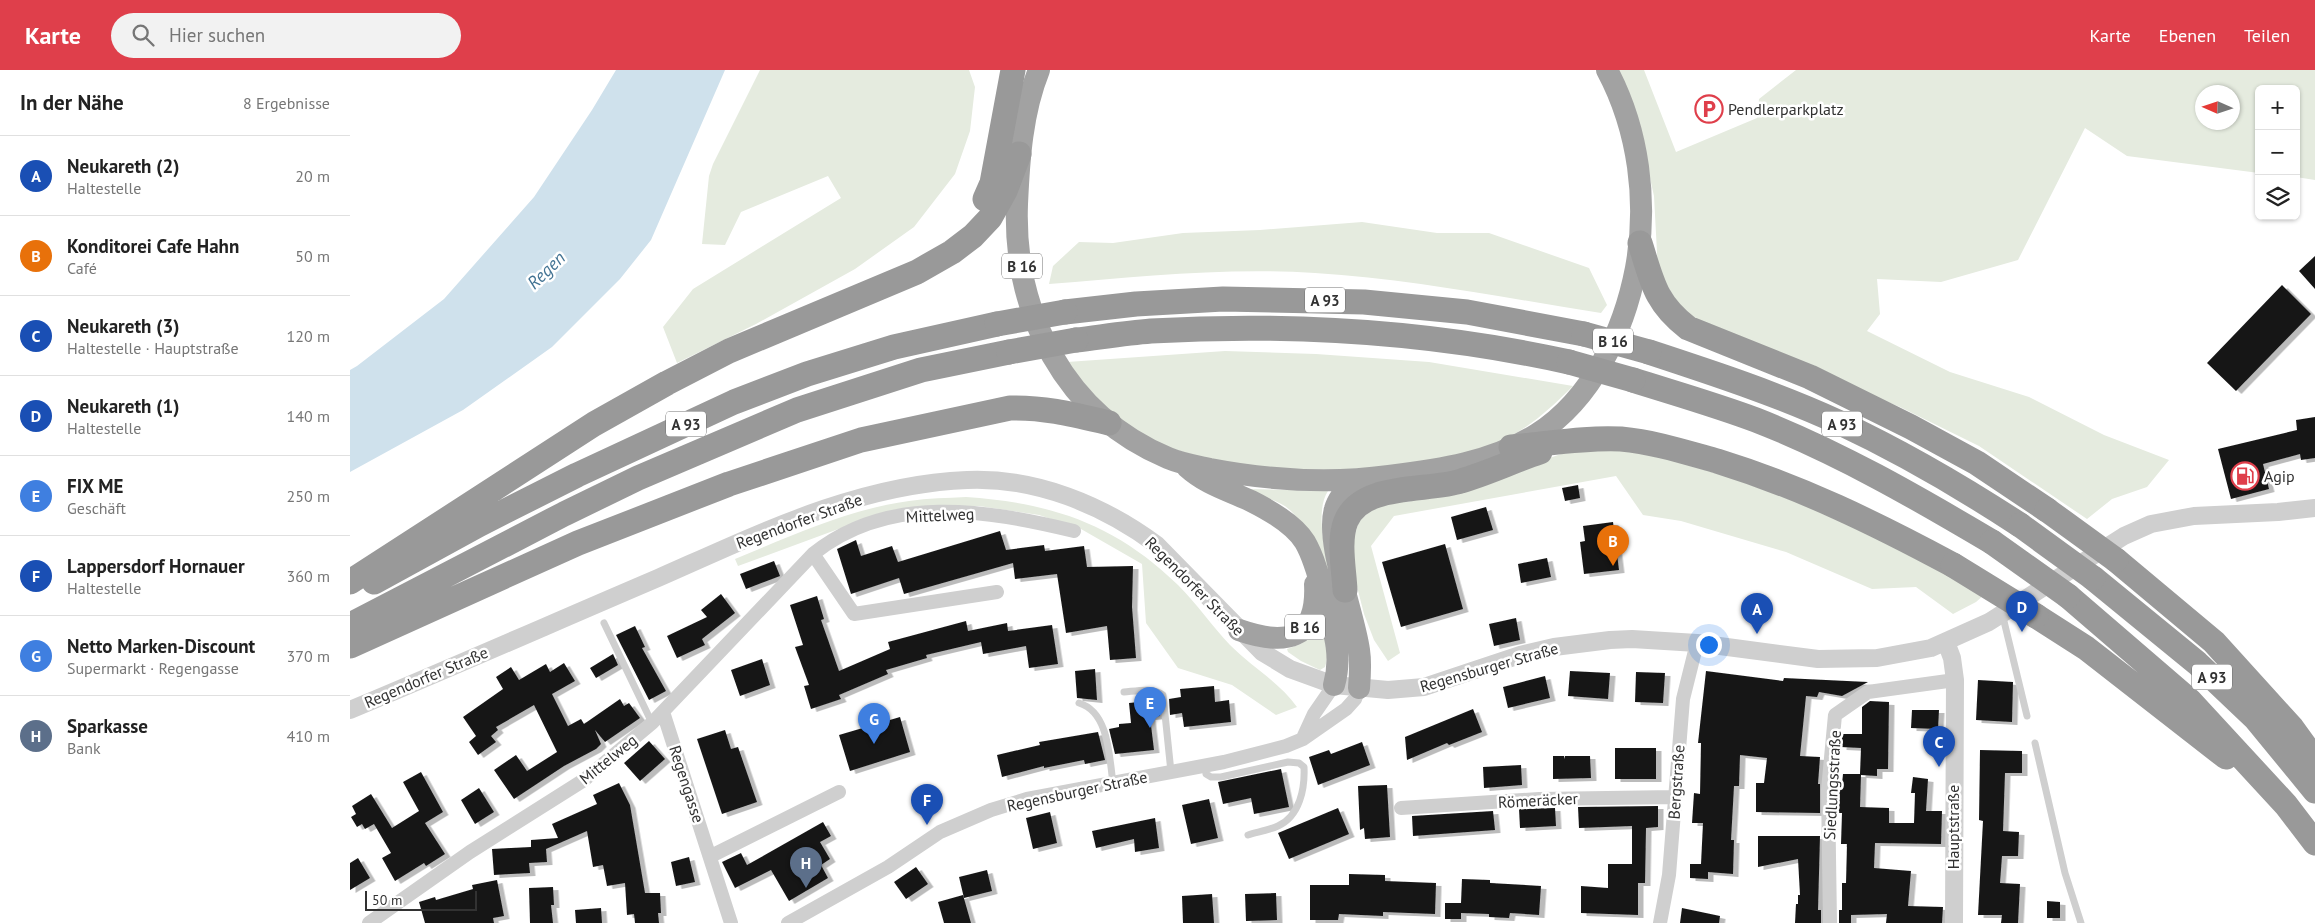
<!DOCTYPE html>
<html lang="de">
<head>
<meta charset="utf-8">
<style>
	body { margin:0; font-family:"PT Sans",sans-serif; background:#f2f2f2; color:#222 }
	.controls { position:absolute; right:15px; top:15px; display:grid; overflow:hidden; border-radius:8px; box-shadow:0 1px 4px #0004 }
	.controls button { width:45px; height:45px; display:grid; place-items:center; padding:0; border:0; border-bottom:1px solid #e0e0e0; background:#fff; color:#222; font:25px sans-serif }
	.compass { position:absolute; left:1845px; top:15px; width:45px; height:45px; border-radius:50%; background:#fff; box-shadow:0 1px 4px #0004; rotate:273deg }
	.scale { position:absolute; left:15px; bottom:12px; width:112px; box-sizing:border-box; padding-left:5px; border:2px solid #323232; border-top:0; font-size:14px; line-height:18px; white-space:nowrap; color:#323232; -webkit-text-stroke:4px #fff; paint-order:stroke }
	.you { position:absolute; left:1358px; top:574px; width:18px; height:18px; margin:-12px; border:4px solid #fff; border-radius:50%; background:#1a73e8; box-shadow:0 0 0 8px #1a73e833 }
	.badge { display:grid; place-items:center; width:32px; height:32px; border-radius:50%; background:#df3f4b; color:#fff; font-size:16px; font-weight:700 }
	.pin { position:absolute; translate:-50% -41px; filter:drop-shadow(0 1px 2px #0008) }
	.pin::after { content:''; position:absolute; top:26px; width:18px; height:15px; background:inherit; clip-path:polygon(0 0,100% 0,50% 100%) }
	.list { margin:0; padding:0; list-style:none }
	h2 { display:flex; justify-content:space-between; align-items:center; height:65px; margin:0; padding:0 20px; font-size:21px }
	h2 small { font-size:16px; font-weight:400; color:#767676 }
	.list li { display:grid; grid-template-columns:32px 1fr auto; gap:15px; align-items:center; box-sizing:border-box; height:80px; padding:0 20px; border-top:1px solid #e0e0e0 }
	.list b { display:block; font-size:19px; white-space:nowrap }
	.list p { margin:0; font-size:16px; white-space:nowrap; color:#767676 }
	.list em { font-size:16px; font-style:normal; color:#767676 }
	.icon { flex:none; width:28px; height:28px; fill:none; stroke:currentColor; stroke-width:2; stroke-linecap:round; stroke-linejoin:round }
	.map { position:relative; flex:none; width:1965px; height:853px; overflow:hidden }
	header { display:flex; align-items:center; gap:30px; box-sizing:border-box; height:70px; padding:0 25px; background:#df3f4b; color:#fff }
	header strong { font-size:24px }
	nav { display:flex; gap:28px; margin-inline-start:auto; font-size:18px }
	.search { width:350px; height:45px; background:#f2f2f2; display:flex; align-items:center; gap:12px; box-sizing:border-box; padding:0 18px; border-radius:28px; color:#767676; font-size:19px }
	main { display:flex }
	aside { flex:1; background:#fff }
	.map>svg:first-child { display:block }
	.green { fill:#e5ebdf; fill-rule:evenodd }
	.water { fill:#cfe1ec }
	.building { fill:#191919; filter:url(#shadow) }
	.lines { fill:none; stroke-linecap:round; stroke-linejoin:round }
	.service { stroke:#cfcfcf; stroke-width:7 }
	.minor { stroke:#cfcfcf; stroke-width:14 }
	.tertiary { stroke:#cfcfcf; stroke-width:18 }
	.trunk { stroke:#a2a2a2; stroke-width:22 }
	.motorway { stroke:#999; stroke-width:25 }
	.motorway-bridge { stroke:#999; stroke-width:25 }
	.labels { text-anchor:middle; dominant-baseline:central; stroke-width:5; stroke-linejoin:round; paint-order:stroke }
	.shield { fill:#fff; stroke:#707070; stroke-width:1 }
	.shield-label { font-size:15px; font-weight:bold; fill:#323232 }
	.poi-label { font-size:16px; fill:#323232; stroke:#fff; text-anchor:start }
	.street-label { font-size:16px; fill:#323232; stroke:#fff }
	.water-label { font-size:18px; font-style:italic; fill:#427393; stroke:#fff }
</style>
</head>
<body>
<header>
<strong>Karte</strong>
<div class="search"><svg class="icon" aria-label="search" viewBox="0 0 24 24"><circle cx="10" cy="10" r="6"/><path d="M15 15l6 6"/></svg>Hier suchen</div>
<nav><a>Karte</a><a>Ebenen</a><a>Teilen</a></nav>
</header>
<main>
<aside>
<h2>In der Nähe<small>8 Ergebnisse</small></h2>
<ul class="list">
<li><span class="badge" style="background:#1a4fb4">A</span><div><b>Neukareth (2)</b><p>Haltestelle</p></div><em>20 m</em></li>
<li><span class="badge" style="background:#e8710a">B</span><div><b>Konditorei Cafe Hahn</b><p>Café</p></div><em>50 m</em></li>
<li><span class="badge" style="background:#1a4fb4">C</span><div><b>Neukareth (3)</b><p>Haltestelle · Hauptstraße</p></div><em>120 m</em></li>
<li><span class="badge" style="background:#1a4fb4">D</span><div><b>Neukareth (1)</b><p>Haltestelle</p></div><em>140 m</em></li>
<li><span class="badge" style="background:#3f7fe0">E</span><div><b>FIX ME</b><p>Geschäft</p></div><em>250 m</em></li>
<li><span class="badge" style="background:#1a4fb4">F</span><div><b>Lappersdorf Hornauer</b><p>Haltestelle</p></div><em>360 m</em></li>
<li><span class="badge" style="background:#3f7fe0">G</span><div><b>Netto Marken-Discount</b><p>Supermarkt · Regengasse</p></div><em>370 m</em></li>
<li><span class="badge" style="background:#5c6f8a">H</span><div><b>Sparkasse</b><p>Bank</p></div><em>410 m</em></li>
</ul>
</aside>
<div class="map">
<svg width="1965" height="853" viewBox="0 0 1965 853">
	<defs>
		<filter id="shadow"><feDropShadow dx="5.5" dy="3" stdDeviation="0" flood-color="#0004"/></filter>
	</defs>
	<rect width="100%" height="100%" fill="#fff"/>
	<path class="green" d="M410,0H619L625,17L620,61L605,104L564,157L505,199L406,254L327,293L313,257L343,219L491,128L478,106L391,142L375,175L352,174L359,106L363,94Z
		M1269,0H1294L1326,82L1407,48L1409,29L1446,0H1965V110L1946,107V19H1909V103L1777,86L1735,58L1668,190L1591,212L1527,209L1530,244L1517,261L1600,302L1679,327L1754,365L1819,390L1797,417L1762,429L1737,449L1629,376L1550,337L1338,250L1308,201L1304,126L1286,46ZM1852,22H1882V52H1852Z
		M1012,152L1087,163H1139L1239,198L1257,235L1251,243C1156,228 1061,209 965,203C877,197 787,207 699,214L703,196L729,172L763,173L833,163L910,160Z
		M875,281L966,284L1079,292L1223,316C1200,339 1176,361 1145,374C1059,408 879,411 796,367C764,349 739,321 717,292Z
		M1257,378L1304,385L1382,408L1452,434L1526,467L1634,525L1626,532L1603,544L1566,517L1522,519L1436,482L1331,451L1293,445L1266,406L1044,446L1021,476L1050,583L1038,591L1024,570L1014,544L999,485L1009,451L1025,437L1049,430L1058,432L1124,414L1214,383Z
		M897,419L978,421C958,451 990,535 1000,569C986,535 966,465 941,441C928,429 911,428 897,419Z
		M616,427C702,433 765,454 828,515C847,534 862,556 880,575C902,597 929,612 947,637L926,645L882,615L828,598L796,553L792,494L731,459L689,445L629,436L573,437L521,447L388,496L385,489C441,466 499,439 559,431C578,428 597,428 616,427Z
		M970,551C978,562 979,585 975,597L970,600L951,591L938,582L937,579L951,574Z"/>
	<path class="water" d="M266,0H375L301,170L270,209L202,277L113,340L0,402V300L7,296L94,229L184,127L242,40Z"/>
	<path class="building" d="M1965,186V219L1949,201Z
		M1932,215L1961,244L1886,321L1857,293Z
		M1965,347V388L1951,390L1950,384L1913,394L1919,419L1881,429L1868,379L1947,360L1946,350Z
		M1228,415L1230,428L1215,431L1212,418Z
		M1136,437L1143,460L1107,470L1101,447Z
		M1263,452L1269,500L1234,504L1230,472L1235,471L1233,456Z
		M650,461L656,480L694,475L695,481L734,476L737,497L783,496L782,537L786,588L760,590L757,556L716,563L707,504L665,509L663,493L554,524L549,508L501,524L487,479L506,470L511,486L542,476L548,492Z
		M1095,474L1113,539L1051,557L1032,492Z
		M1197,488L1201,507L1171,513L1168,494Z
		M424,491L430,506L396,519L390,504Z
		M371,524L385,543L352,569L355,575L327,588L317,566L357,547L351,540Z
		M467,526L474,549L471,550L489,601L540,579L538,572L616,551L618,561L657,553L658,561L702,555L708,594L679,598L676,576L633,584L631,572L576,585L577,588L536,600L538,604L489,625L491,629L461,639L454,616L459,615L445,577L453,575L440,535Z
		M1166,548L1170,570L1144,576L1139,554Z
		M285,556L295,577L292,578L316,621L299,630L266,565Z
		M263,584L268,595L246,608L240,598Z
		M412,589L420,615L390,626L381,600Z
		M214,593L225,611L202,624L218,656L231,649L234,654L270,629L274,636L279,633L290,648L255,672L245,660L251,674L246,679L214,696L164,729L144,700L166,685L177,701L207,682L184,635L146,657L148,660L141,666L146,672L128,685L119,672L126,666L113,647L153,619L146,607L161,597L169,610L196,594L200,602Z
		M745,599L747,630L727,628L725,601Z
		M1220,601L1260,603L1258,629L1218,626Z
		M1356,601L1433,611L1434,608L1518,612L1492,626L1469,622L1467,627L1456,626L1450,686L1470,687L1468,714H1470V743L1406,742V713H1414L1417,688L1390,685L1389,716H1384L1381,770H1384L1383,804L1358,802V809L1340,808V794H1351L1353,753H1342L1344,723L1350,724L1351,673H1348Z
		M1286,602L1315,603L1313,633L1285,632Z
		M1195,606L1200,628L1158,638L1153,617Z
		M1628,610L1663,612L1662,652L1626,650Z
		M864,616L865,632L879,630L881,652L834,657L832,643L820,645L819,629L831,627L830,619Z
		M808,630L810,646L800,647L804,680L765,684L759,659L769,657V654L781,653L779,633Z
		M1520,631L1539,632L1538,699H1527V706L1511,705L1510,737L1539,738V753H1564L1565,723H1561L1563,707L1578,709L1576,741H1592L1591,774L1525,773L1524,798L1561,801L1558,836L1593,837L1592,853H1536L1537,844L1501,845V853H1489V840H1492V813H1496L1497,774H1491L1492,743H1487V714H1492L1493,704H1510L1511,678L1491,677L1492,664H1512V637Z
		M1123,639L1132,662L1099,675L1097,673L1057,690L1055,667Z
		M1562,640H1589L1588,659L1561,658Z
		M550,647L560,682L500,701L489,665Z
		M375,660L381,679L388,677L407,732L372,744L347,669Z
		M748,662L755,690L735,694L734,690L694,698V696L652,707L647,685L690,675L689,672Z
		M299,671L315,689L290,711L274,693Z
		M1012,672L1020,695L968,715L959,687L979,680L981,684Z
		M1265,678H1306V709H1265Z
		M1630,680L1672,681V703H1655L1653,761L1669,762L1668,786H1652L1650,813L1670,814L1668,853H1651L1652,845H1628L1633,751L1629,750Z
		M1203,686H1214L1215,689V686H1240L1241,708L1203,709Z
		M1171,695L1172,715L1134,718L1133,697Z
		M931,699L939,737L904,744L901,728L873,734L868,712Z
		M71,702L93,742L75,753L95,784L76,796L74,793L45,811L32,788L41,783L24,754L15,759L12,754L7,757L1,747L6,744L2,736L21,724L42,758L69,741L53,712Z
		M269,713L280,735L295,823H310L311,843H308L309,853H285L284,844L277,845L275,813L257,816L253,795L243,797L237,761L196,779L197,792L179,793L180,803L144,805L142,779L181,777V770L208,768L202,754L247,734L243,725Z
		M1037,715L1040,767L1015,769L1014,758L1010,760L1008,716Z
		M129,718L144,742L125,754L111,730Z
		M859,729L868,768L841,774L832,735Z
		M1308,736V757L1296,758L1295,813H1288V845L1231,843V816L1258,818V794H1282V756L1229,758L1228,737Z
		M988,738L999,764L939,789L928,763Z
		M1205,738L1206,756L1170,758L1169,739Z
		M1143,741L1145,760L1063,766L1062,746Z
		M700,742L707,773L683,779L676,748Z
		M805,748L809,778L785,782L784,769L746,778L742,761Z
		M473,752L481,766L470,772L480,789L471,795L478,808L439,831L421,800L385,818L372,792L391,783L397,795Z
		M1408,766H1470L1468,840H1471V853H1445L1446,834H1448V825H1450L1448,789L1408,797Z
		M339,787L345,812L326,816L321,792Z
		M8,788L20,808L0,820V793Z
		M566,797L578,814L556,829L544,812Z
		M637,800L642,821L614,828L609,807Z
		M999,804L1035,805V811L1086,813L1085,844L1033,842V846L989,844L988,850H960V815H999Z
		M1112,809L1140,810V813L1191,816L1189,845L1160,843L1159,848L1139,847V844L1111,843V849H1095V833H1111Z
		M147,810L154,846L143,848L144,853H75L69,832L85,827L86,830L123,819L122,815Z
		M203,817L204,835H201L203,853H180L179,818Z
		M926,823L927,850L896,851L895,824Z
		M862,824L864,853H833L832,826Z
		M613,825L621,853H594L588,832Z
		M1697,831L1710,832V848H1697Z
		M251,838L252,853H226L225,840Z
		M1332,838L1370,846L1369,853H1330Z"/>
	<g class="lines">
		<path class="service" d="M1652,543L1677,646
			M254,553L302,653
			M774,622C786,621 803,617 813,625L821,702
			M729,633C759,642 759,686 763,713
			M1685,673L1715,803L1731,853
			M855,695L856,704L861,707H871L938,692L949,693L954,697C955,718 950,746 928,756C919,760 908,762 898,765"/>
		<path class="minor" d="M463,484C539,423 637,440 724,461
			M313,642L381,853
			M953,668L964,644L984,615
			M1051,738L1189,729L1325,727
			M361,786L489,722
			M19,853L120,782L234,710L302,653L463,484L504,544L647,522
			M438,853L538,797L590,762L641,740L677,729L874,692L936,676L953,669L996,639L1005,629L1009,618
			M1310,853L1319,805L1333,629L1347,573
			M1480,853L1478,720L1485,645L1518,622L1605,610"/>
		<path class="tertiary" d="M1596,572L1602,588L1605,610L1604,853
			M0,640C103,597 205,552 308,508C406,465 508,414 617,410C686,407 753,435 807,475L912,582L940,599L984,615L1038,620L1074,617L1170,585L1204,577L1260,570L1282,569L1347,573L1468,589L1527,588L1581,578L1639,552L1774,466L1801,454L1844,446L1928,442L1965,438"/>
		<path class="trunk" d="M689,0C672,42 669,89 667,134C663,243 715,345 818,388C832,394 846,396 860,399C918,410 980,414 1039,406C1089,400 1143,392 1187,364C1242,329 1274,261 1286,198C1298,132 1289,60 1257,0
			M837,397C857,415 878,420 901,431C919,440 944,454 955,472C966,491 971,516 977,537C985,564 992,587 984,615
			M1004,411C997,419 988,428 985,439C975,472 1004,543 1009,580C1011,593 1010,606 1009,618
			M889,560C935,576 968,571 965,514"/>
		<path class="motorway" d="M635,129L642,113L663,0
			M1290,173C1302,211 1305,233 1338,258L1460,307L1561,357L1627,393L1697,440
			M715,242L786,234L873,229L1014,232L1117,242L1234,264
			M726,270C751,267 776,263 801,261C940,253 1083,262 1219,292
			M1299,282C1363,303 1427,324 1488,352C1552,382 1612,417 1670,455
			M1283,310C1324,323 1366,335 1406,350C1488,382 1566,427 1642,472
			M1161,377C1198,374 1235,367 1271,369C1304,372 1335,382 1367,391C1451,417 1525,453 1603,495
			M1766,490L1864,572L1942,658L1965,690
			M1743,508L1847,593L1906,649L1965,721
			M0,512L244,354L317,313L379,281L567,202L602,182L623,166L640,148L655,121L669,84
			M24,512L130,454L227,405L384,332L457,304L544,277L647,254
			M995,520C994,499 988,471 996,451C1012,412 1078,422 1111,411C1138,403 1163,391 1190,382
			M1718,526L1840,631L1936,735L1965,773
			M1686,546L1736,578L1876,687
			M0,555L214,444L288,408L447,340L571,300L659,282
			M0,576L228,473L379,414L511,370L660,338C695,337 725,345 759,353"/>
		<path class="motorway-bridge" d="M647,254L715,242
			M1234,264L1299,282
			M659,282L726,270
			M1219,292L1283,310
			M1697,440L1766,490
			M1670,455L1743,508
			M1642,472L1718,526
			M1603,495L1686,546"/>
	</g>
	<defs>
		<g id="parking-ring" transform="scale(1.4375)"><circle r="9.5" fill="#fff" stroke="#df3f4b" stroke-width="1.5"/><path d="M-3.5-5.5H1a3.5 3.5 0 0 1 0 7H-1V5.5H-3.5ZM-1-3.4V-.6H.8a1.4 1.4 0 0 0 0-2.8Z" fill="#df3f4b"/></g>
		<g id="fuel-ring" transform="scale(1.4375)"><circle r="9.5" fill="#fff" stroke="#df3f4b" stroke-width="1.5"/><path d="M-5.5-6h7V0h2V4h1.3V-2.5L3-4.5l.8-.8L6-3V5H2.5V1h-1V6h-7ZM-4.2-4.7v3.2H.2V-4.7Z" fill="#df3f4b"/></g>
	</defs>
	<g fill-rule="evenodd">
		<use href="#parking-ring" x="1359" y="39"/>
		<use href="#fuel-ring" x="1895" y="406"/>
	</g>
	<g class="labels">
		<g class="shield">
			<rect x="652" y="183.5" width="40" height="25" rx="4"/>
			<rect x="955" y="217.5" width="40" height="25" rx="4"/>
			<rect x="1243" y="258.5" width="40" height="25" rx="4"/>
			<rect x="316" y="341.5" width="40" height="25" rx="4"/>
			<rect x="1472" y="341.5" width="40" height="25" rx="4"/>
			<rect x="935" y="544.5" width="40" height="25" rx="4"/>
			<rect x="1842" y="594.5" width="40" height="25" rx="4"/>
		</g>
		<g class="shield-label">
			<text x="672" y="196">B 16</text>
			<text x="975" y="230">A 93</text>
			<text x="1263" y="271">B 16</text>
			<text x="336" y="354">A 93</text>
			<text x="1492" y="354">A 93</text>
			<text x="955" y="557">B 16</text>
			<text x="1862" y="607">A 93</text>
		</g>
		<g class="poi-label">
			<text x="1378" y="39">Pendlerparkplatz</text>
			<text x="1914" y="406">Agip</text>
		</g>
		<g class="street-label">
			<text transform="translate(590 445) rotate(-3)">Mittelweg</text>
			<text transform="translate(449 451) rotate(-20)">Regendorfer Straße</text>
			<text transform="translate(845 516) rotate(45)">Regendorfer Straße</text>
			<text transform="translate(1139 597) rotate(-16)">Regensburger Straße</text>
			<text transform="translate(76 607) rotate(-23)">Regendorfer Straße</text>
			<text transform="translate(258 689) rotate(-39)">Mittelweg</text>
			<text transform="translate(1326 712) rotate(-86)">Bergstraße</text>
			<text transform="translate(337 714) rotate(72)">Regengasse</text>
			<text transform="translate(1482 715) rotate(-87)">Siedlungsstraße</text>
			<text transform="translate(727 721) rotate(-12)">Regensburger Straße</text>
			<text transform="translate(1188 730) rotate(-3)">Römeräcker</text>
			<text transform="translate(1603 757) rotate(-90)">Hauptstraße</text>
		</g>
		<g class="water-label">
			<text transform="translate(196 200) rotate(-44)">Regen</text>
		</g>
	</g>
</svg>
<div class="controls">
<button>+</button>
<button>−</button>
<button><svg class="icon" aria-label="layers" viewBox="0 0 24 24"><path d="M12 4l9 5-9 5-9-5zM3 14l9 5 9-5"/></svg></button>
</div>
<svg class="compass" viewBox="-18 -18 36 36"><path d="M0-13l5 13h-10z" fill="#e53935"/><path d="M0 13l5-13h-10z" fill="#767676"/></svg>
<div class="scale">50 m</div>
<div class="you"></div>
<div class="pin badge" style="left:1407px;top:564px;background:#1a4fb4">A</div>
<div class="pin badge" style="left:1263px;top:496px;background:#e8710a">B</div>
<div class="pin badge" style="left:1589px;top:697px;background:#1a4fb4">C</div>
<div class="pin badge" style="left:1672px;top:562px;background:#1a4fb4">D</div>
<div class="pin badge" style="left:800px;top:658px;background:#3f7fe0">E</div>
<div class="pin badge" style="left:577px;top:755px;background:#1a4fb4">F</div>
<div class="pin badge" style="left:524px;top:674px;background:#3f7fe0">G</div>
<div class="pin badge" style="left:456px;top:818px;background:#5c6f8a">H</div>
</div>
</main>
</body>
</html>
